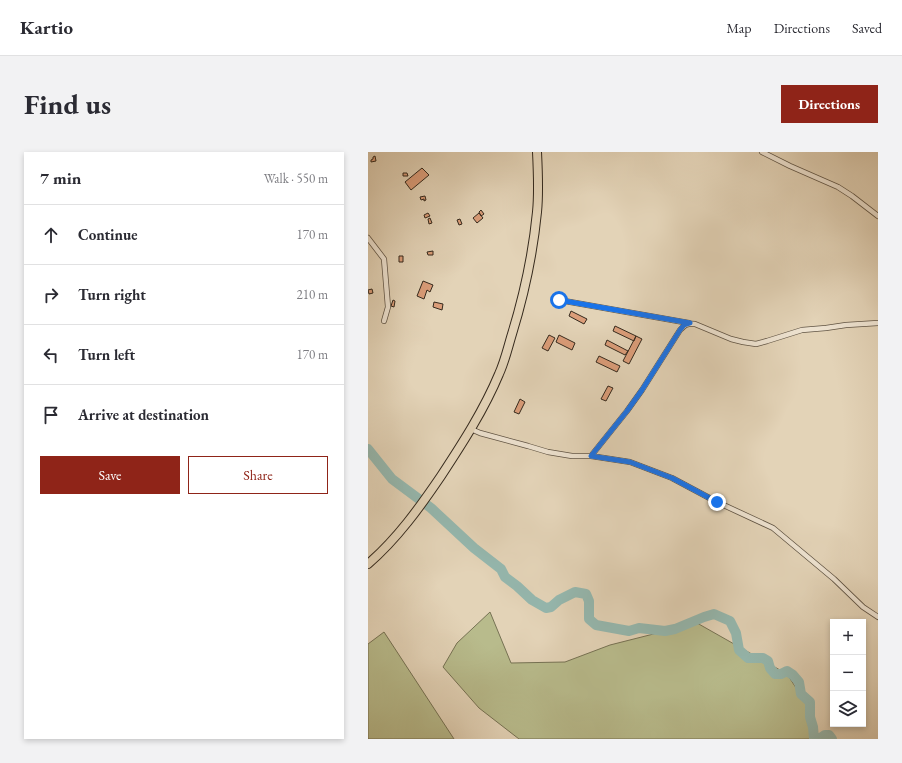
<!DOCTYPE html>
<html lang="en">
<head>
<meta charset="utf-8">
<style>
	body { margin:0; font-family:"EB Garamond",serif; background:#f2f2f3; color:#2b2b33 }
	.controls { position:absolute; right:12px; bottom:12px; display:grid; overflow:hidden; border-radius:0px; box-shadow:0 2px 6px #0003 }
	.controls button { width:36px; height:36px; display:grid; place-items:center; padding:0; border:0; border-bottom:1px solid #e1e1e2; background:#fff; color:#2b2b33; font:20px sans-serif }
	.stop { position:absolute; width:12px; height:12px; margin:-9px; border:3px solid #1a73e8; border-radius:50%; background:#fff }
	.stop.end { background:#1a73e8; border-color:#fff; box-shadow:0 1px 4px #0008 }
	.list { margin:0; padding:0; list-style:none }
	h2 { display:flex; justify-content:space-between; align-items:center; height:52px; margin:0; padding:0 16px; font-size:17px }
	h2 small { font-size:13px; font-weight:400; color:#7c7c81 }
	.list li { display:grid; grid-template-columns:26px 1fr auto; gap:12px; align-items:center; box-sizing:border-box; height:60px; padding:0 16px; border-top:1px solid #e1e1e2 }
	.list b { display:block; font-size:15px; white-space:nowrap }
	.list em { font-size:13px; font-style:normal; color:#7c7c81 }
	.actions { display:flex; gap:8px; padding:12px 16px }
	.actions a { flex:1; padding:9px 0; border:1px solid #8f2418; border-radius:0px; text-align:center; font-size:14px; color:#8f2418 }
	.actions .main { background:#8f2418; color:#fff }
	.icon { flex:none; width:22px; height:22px; fill:none; stroke:currentColor; stroke-width:2; stroke-linecap:round; stroke-linejoin:round }
	.map { position:relative; flex:none; width:510px; height:587px; overflow:hidden; border-radius:0px }
	header { display:flex; align-items:center; gap:24px; box-sizing:border-box; height:56px; padding:0 20px; background:#fff; border-bottom:1px solid #e1e1e2 }
	header strong { font-size:19px }
	nav { display:flex; gap:22px; margin-inline-start:auto; font-size:14px }
	.intro { display:flex; align-items:center; justify-content:space-between; box-sizing:border-box; height:96px; padding:0 24px }
	h1 { margin:0; font-size:28px }
	.button { padding:10px 18px; border-radius:0px; background:#8f2418; color:#fff; font-size:14px; font-weight:700 }
	main { display:flex; gap:24px; padding:0 24px }
	aside { flex:1; background:#fff; border-radius:0px; box-shadow:0 2px 6px #0003 }
	.map>svg:first-child { display:block }
	.green { fill:#b8bb8c; stroke:#767254 }
	.lines { fill:none; stroke-linecap:round; stroke-linejoin:round }
	.river { stroke:#95b8af; stroke-width:10 }
	.building { fill:#db9d79; stroke:#34291d }
	.street-casing { stroke:#605444; stroke-width:6 }
	.highway-casing { stroke:#34291d; stroke-width:10 }
	.street { stroke:#ede2d0; stroke-width:4.5 }
	.highway { stroke:#e3d3b7; stroke-width:8 }
	.route { stroke:#1a73e8; stroke-width:5 }
</style>
</head>
<body>
<header>
<strong>Kartio</strong>
<nav><a>Map</a><a>Directions</a><a>Saved</a></nav>
</header>
<div class="intro"><h1>Find us</h1><a class="button">Directions</a></div>
<main>
<aside>
<h2>7 min<small>Walk · 550 m</small></h2>
<ul class="list">
<li><svg class="icon" aria-label="ahead" viewBox="0 0 24 24"><path d="M12 20V5M6 11l6-6 6 6"/></svg><div><b>Continue</b></div><em>170 m</em></li>
<li><svg class="icon" aria-label="right" viewBox="0 0 24 24"><path d="M7 20v-9h11M14 6l5 5-5 5"/></svg><div><b>Turn right</b></div><em>210 m</em></li>
<li><svg class="icon" aria-label="left" viewBox="0 0 24 24"><path d="M17 20v-9H6M10 6l-5 5 5 5"/></svg><div><b>Turn left</b></div><em>170 m</em></li>
<li><svg class="icon" aria-label="arrive" viewBox="0 0 24 24"><path d="M6 21V4h12l-3 4 3 4H6"/></svg><div><b>Arrive at destination</b></div></li>
</ul>
<div class="actions"><a class="main">Save</a><a>Share</a></div>
</aside>
<div class="map">
<svg width="510" height="587" viewBox="0 0 510 587">
	<rect width="100%" height="100%" fill="#e3d3b7"/>
	<filter id="stains"><feTurbulence type="fractalNoise" baseFrequency=".005" numOctaves="4"/><feColorMatrix values="0 0 0 0 .2 0 0 0 0 .09 0 0 0 0 .02 0 0 0 .5 -.17"/></filter>
	<radialGradient id="worn" r=".72"><stop offset=".6" stop-color="#630" stop-opacity="0"/><stop offset="1" stop-color="#630" stop-opacity=".3"/></radialGradient>
	<path class="green" d="M122,460L143,511L197,510L242,493L329,471L419,522L443,559L450,587H151L111,556L75,515L89,491Z
		M16,480L86,587H0V492Z"/>
	<g class="lines">
		<path class="river" d="M0,297L24,327L63,356L106,396L133,417L137,425L149,434L164,448L178,456L183,455L191,448L207,440L218,442L221,449V467L228,473L261,479L271,476L297,479L307,477L336,465L346,462L362,469L368,481L371,498L380,506H395L400,509L402,516L407,522H413L419,519L425,523L431,530L433,542L442,550V565L445,575L446,586L448,587
			M451,587L457,583H461L464,587"/>
	</g>
	<path class="building" d="M7,4L8,9L3,10V8L5,7V5Z
		M54,16L61,23L43,38L37,30Z
		M35,21H39L40,24H35Z
		M57,44L58,48L56,49V47L53,48L52,45Z
		M113,58L116,62L113,64L111,60Z
		M60,61L62,64L57,66L56,63Z
		M111,61L115,66L109,71L105,66Z
		M62,66L64,71L61,72L60,67Z
		M92,67L94,72L91,73L89,68Z
		M65,99V103H60L59,100Z
		M31,104H35V110H31Z
		M55,129L65,133L62,140L59,138L56,147L49,144Z
		M4,137L5,141L1,142L0,138Z
		M25,148L27,149L26,155L23,154Z
		M66,150L75,152L74,158L65,155Z
		M203,159L219,167L216,172L201,164Z
		M247,174L268,184L266,189L245,179Z
		M181,183L187,186L180,199L174,196Z
		M191,183L207,191L204,198L188,190Z
		M268,184L274,187L261,212L255,209Z
		M239,188L260,199L257,203L237,193Z
		M231,204L252,214L249,220L228,210Z
		M240,234L245,236L238,249L233,247Z
		M152,247L157,250L151,262L146,260Z"/>
	<g class="lines">
		<g class="street-casing">
			<path id="street" d="M394,0L422,14L470,35L484,44L510,64
				M0,86L16,107L20,155L16,169
				M191,148L321,171
				M103,277L112,281L160,294L180,300L204,304H223L259,259L274,238L312,178C317,173 319,171 327,172L363,187L375,190L388,192L399,189L434,178L458,176L478,173L510,171
				M223,304L262,310L304,326L349,350L405,376L466,427L495,455L510,465"/>
		</g>
		<g class="highway-casing">
			<path id="highway" d="M0,412C29,387 52,355 73,324C94,292 116,258 131,222C137,209 140,195 144,182C156,143 165,101 169,60C171,41 170,20 169,0"/>
		</g>
		<use href="#street" class="street"/>
		<use href="#highway" class="highway"/>
	</g>
	<g class="lines">
		<path class="route" d="M191,148L322,171L316,173L312,178L274,238L259,259L223,304L262,310L304,326L349,350"/>
	</g>
	<rect width="100%" height="100%" filter="url(#stains)"/>
	<rect width="100%" height="100%" fill="url(#worn)"/>
</svg>
<div class="controls">
<button>+</button>
<button>−</button>
<button><svg class="icon" aria-label="layers" viewBox="0 0 24 24"><path d="M12 4l9 5-9 5-9-5zM3 14l9 5 9-5"/></svg></button>
</div>
<div class="stop" style="left:191px;top:148px"></div>
<div class="stop end" style="left:349px;top:350px"></div>
</div>
</main>
</body>
</html>
